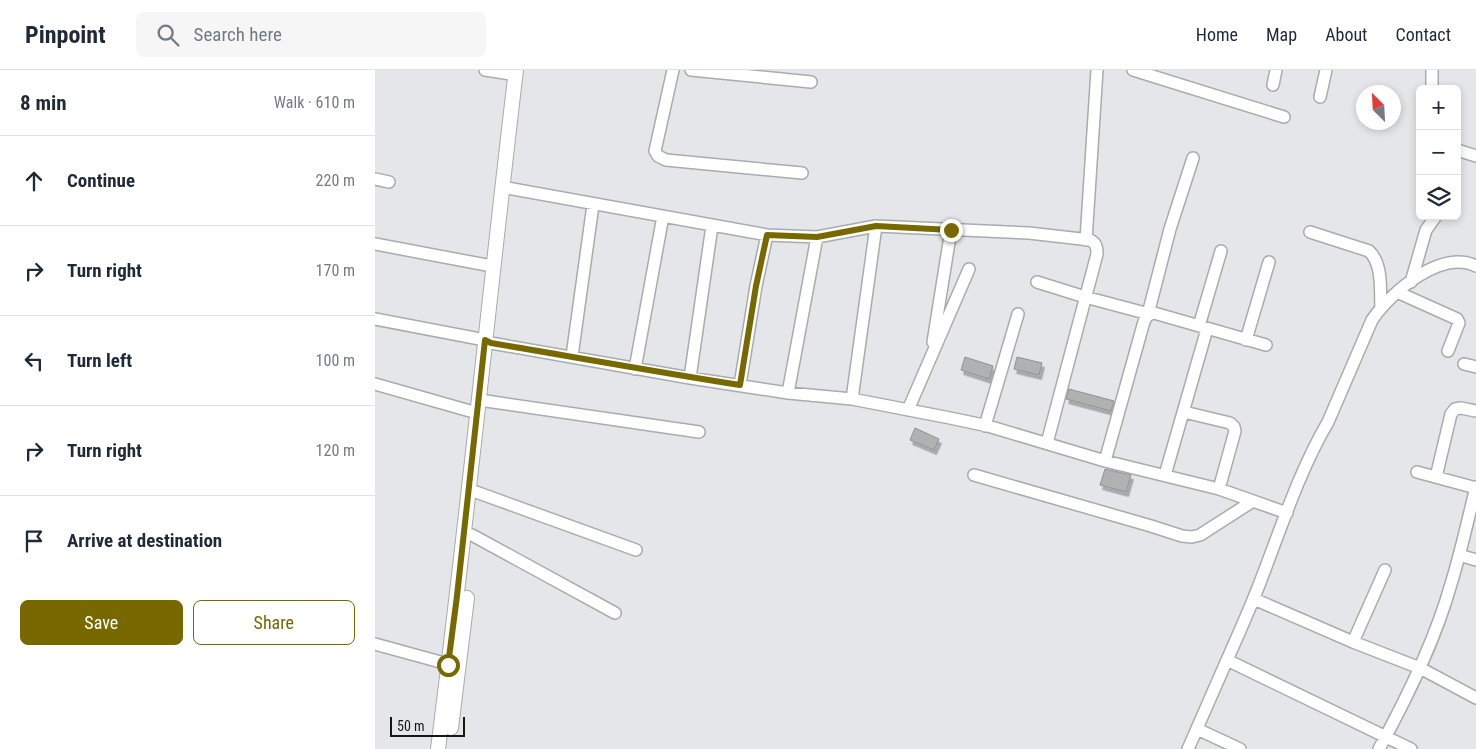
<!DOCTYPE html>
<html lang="en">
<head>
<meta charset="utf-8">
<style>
	body { margin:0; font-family:"Roboto Condensed",sans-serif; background:#f6f6f7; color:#1f2937 }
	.controls { position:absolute; right:15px; top:15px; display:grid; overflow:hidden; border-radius:8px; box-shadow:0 2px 8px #0003 }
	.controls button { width:45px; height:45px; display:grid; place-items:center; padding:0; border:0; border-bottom:1px solid #e0e1e3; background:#fff; color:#1f2937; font:25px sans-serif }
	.compass { position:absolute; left:981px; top:15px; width:45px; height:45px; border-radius:50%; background:#fff; box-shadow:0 2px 8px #0003; rotate:336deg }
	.scale { position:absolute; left:15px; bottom:12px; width:75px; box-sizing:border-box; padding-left:5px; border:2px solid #151616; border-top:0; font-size:14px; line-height:18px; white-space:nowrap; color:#151616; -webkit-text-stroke:4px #e4e6e9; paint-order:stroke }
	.stop { position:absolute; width:15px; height:15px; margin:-11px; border:4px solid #776900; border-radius:50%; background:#fff }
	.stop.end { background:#776900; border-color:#fff; box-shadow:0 1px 5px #0008 }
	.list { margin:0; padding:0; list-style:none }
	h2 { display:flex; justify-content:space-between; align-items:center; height:65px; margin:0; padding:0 20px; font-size:21px }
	h2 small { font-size:16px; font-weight:400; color:#747a83 }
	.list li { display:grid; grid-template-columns:32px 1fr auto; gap:15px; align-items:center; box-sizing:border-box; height:90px; padding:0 20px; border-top:1px solid #e0e1e3 }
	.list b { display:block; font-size:19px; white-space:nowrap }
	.list em { font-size:16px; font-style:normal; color:#747a83 }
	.actions { display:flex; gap:10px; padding:15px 20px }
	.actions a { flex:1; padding:11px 0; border:1px solid #776900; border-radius:8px; text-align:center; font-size:18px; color:#776900 }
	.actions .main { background:#776900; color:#fff }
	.icon { flex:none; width:28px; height:28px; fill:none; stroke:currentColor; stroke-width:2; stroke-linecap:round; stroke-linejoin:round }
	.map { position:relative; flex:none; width:1101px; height:679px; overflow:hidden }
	header { display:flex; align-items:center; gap:30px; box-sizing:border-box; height:70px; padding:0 25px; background:#fff; border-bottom:1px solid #e0e1e3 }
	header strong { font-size:24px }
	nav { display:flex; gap:28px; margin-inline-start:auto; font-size:18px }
	.search { width:350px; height:45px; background:#f6f6f7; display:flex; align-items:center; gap:12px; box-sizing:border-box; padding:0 18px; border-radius:8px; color:#747a83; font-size:19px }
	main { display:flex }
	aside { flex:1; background:#fff }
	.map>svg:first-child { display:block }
	.building { fill:#afb1b3; stroke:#8f9193; filter:url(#shadow) }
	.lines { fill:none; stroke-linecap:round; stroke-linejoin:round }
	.minor-casing { stroke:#a9abad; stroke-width:14 }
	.major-casing { stroke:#a9abad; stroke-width:16 }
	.minor { stroke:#fff; stroke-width:11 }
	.major { stroke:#fff; stroke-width:14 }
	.route { stroke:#776900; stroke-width:6 }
</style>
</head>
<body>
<header>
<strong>Pinpoint</strong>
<div class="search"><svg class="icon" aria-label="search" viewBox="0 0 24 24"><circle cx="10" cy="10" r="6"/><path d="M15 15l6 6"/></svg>Search here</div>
<nav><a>Home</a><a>Map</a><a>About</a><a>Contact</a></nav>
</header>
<main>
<aside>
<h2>8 min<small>Walk · 610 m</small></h2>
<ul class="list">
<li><svg class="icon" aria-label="ahead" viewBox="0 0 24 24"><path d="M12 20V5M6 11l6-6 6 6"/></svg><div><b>Continue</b></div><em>220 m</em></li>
<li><svg class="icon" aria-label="right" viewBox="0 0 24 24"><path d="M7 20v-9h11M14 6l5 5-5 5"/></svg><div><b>Turn right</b></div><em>170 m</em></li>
<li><svg class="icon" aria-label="left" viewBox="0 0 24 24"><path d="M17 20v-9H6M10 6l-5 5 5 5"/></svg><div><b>Turn left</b></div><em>100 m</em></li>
<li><svg class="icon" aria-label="right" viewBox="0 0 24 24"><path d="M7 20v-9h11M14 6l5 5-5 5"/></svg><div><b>Turn right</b></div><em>120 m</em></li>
<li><svg class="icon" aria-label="arrive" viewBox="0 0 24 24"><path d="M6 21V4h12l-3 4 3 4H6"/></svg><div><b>Arrive at destination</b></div></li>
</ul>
<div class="actions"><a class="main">Save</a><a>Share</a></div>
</aside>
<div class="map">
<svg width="1101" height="679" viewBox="0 0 1101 679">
	<defs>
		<filter id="shadow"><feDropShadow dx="2.5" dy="4.5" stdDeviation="0" flood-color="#0004"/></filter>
	</defs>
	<rect width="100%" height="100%" fill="#e4e6e9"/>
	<path class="building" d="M590,287L618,296L614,309L586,300Z
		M642,287L667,293L664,305L639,299Z
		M694,319L739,331L736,341L691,329Z
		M540,358L564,369L559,380L535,370Z
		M730,399L756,405L751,422L725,415Z"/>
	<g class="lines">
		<g class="minor-casing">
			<path id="minor" d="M110,0L141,5
				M298,0L280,81L283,86L291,90L427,103
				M316,0L436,12
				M758,0L909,47
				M898,15L901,0
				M1057,19V0
				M945,27L951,0
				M1082,80L1101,86
				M0,109L14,112
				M127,117L392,165L442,167L501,156L654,163L715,170C721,173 722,177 722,184L672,373
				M935,162L994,181C1008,194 1005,220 1006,238
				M711,170L722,0
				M0,174L117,196
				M662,212L710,227L774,244
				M1036,212L1051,160L1061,146
				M1022,222L1082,249L1084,253L1073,281
				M773,244L795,159L818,88
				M0,249L110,270L116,273L315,308L413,323L477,329L575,348L613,356L730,391L844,419L912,443
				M824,256L846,181
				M871,270L894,192
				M558,272L576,160
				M197,286L218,135
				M1089,294L1101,297
				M260,299L288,146
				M315,308L337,156
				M0,314L102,343
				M365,315L381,216L392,165
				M413,323L442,167
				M477,329L501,156
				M111,331L324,362
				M533,340L594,199
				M809,342L855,353L859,357L860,361L844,419
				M610,356L643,244
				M730,391L768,255C770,248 772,244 779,243L891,275
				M1042,402L1101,418
				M599,405L776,456L807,466L817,467L825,465L878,431
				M790,405L832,259
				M1061,407L1076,344L1080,339L1086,338L1101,341
				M101,422L261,480
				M97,465L240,543
				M1084,485L1101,490
				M879,529L978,572L1045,598L1101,628
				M978,572L1010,500
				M0,574L80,596
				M852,590C865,561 878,532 889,502C908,452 926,398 953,352L997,250C1016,222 1066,179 1101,196
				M822,659L865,679
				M813,679L852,590L1036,679
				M1004,679C1033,626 1060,571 1076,514C1086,482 1093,449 1101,417"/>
		</g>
		<g class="major-casing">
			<path id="major" d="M76,658L92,528
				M63,679C92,453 114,226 141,0"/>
		</g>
		<use href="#minor" class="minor"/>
		<use href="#major" class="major"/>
	</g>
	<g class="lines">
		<path class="route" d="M73,595L82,526L110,270L116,273C199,287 282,302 365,315L381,216L392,165L442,167L501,156L576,160"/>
	</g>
</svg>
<div class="controls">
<button>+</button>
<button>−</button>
<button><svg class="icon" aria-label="layers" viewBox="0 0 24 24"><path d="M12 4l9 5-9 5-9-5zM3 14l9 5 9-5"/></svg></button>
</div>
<svg class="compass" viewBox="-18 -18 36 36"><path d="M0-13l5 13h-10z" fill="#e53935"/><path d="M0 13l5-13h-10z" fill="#747a83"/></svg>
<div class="scale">50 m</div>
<div class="stop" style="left:73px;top:595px"></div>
<div class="stop end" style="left:576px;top:160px"></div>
</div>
</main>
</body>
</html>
